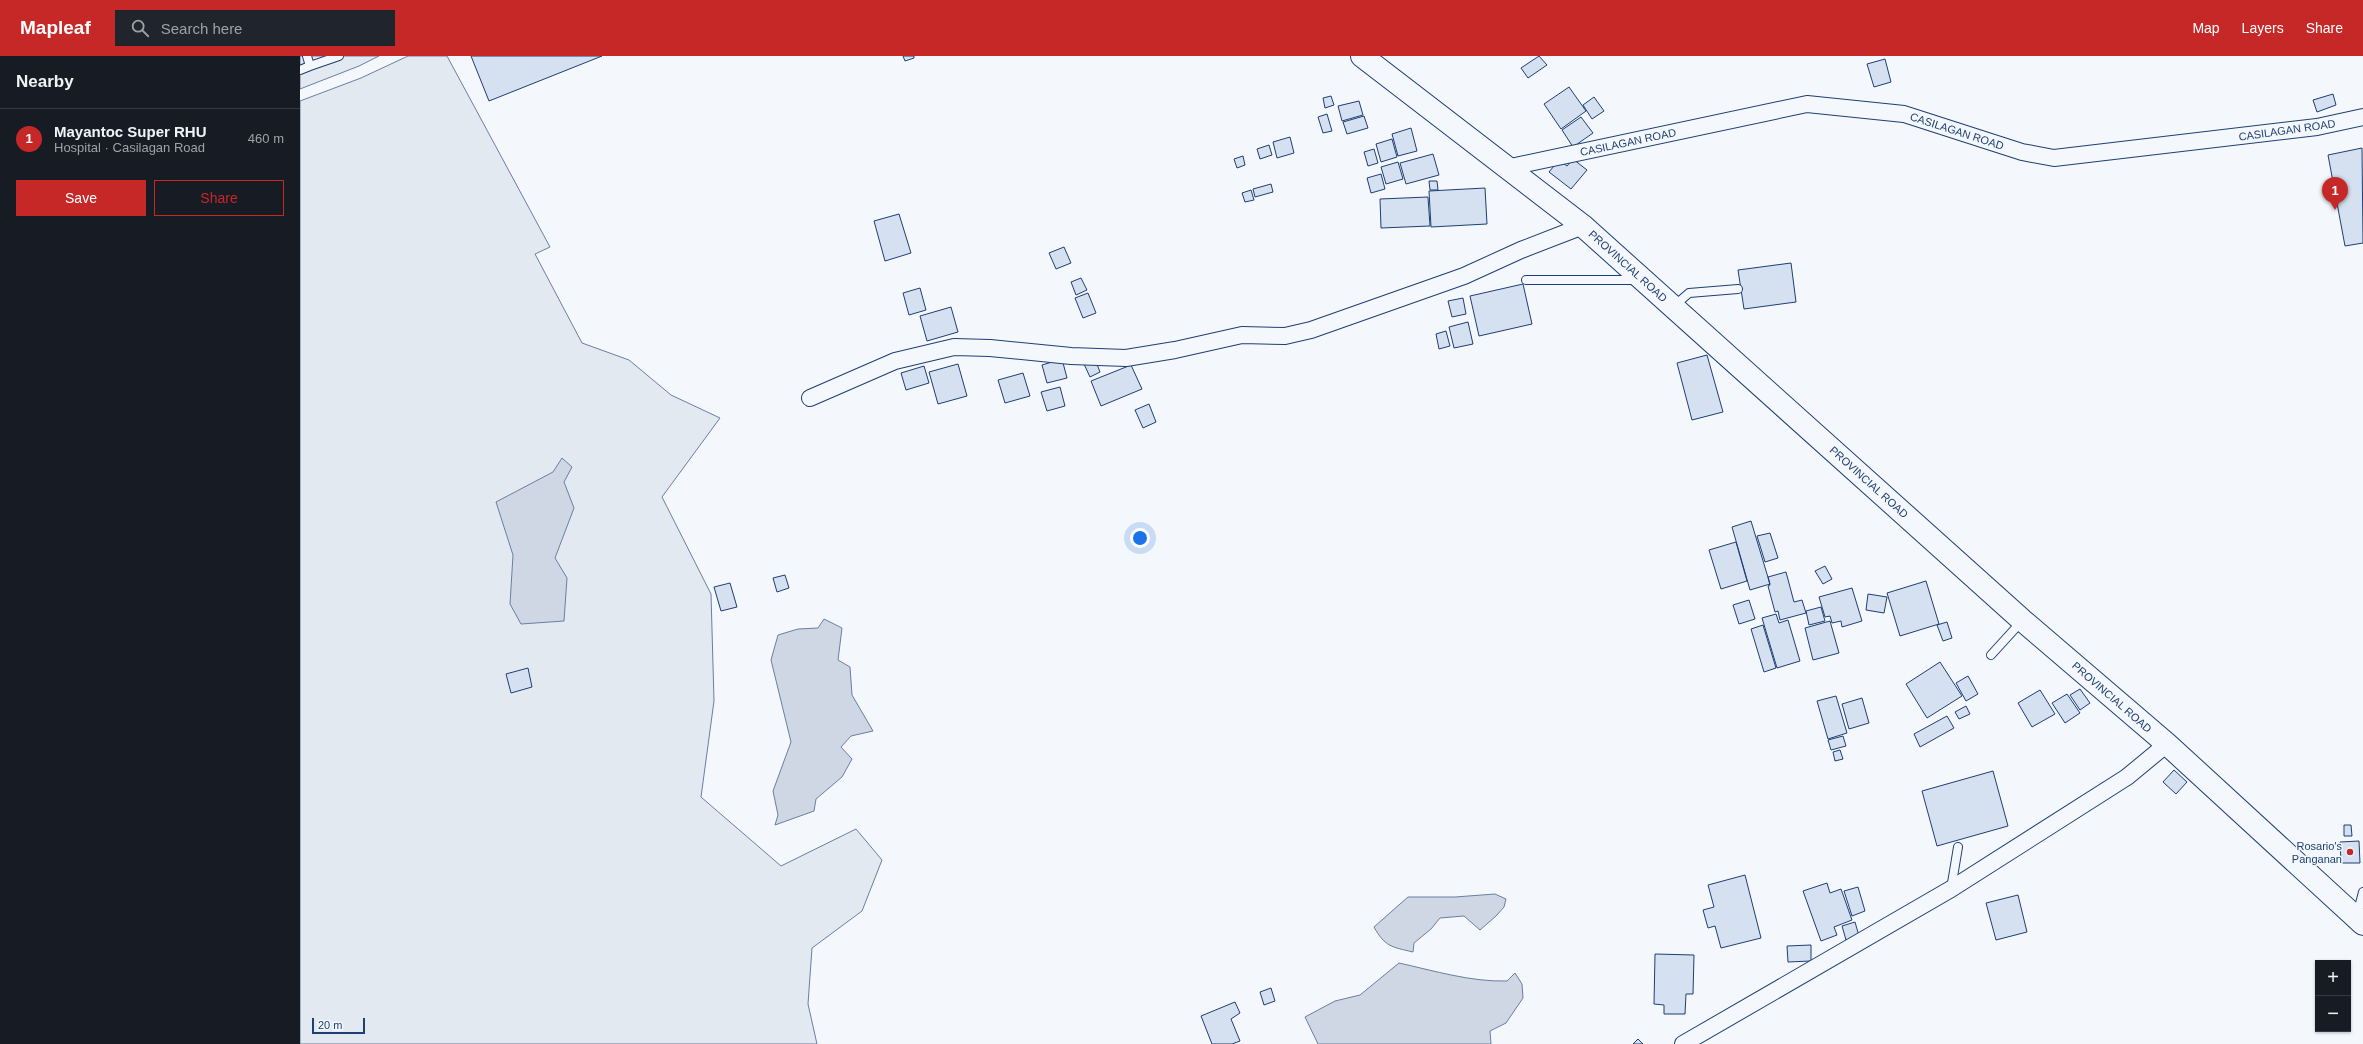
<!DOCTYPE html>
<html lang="en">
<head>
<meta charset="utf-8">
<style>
	body { margin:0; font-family:Arial,sans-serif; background:#20242c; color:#f1f3f6 }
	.controls { position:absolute; right:12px; bottom:12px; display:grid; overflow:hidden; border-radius:0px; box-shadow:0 1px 3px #0004 }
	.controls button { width:36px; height:36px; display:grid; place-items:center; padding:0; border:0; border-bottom:1px solid #363941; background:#171b24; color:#f1f3f6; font:20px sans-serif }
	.scale { position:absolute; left:12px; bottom:10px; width:53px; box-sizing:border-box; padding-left:4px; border:2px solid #1d3f73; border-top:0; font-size:11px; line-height:14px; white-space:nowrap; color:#1d3f73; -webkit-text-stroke:3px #f4f7fb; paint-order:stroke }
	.you { position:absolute; left:840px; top:482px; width:14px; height:14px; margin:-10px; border:3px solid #fff; border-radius:50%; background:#1a73e8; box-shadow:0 0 0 6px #1a73e833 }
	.badge { display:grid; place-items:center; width:26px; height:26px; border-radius:50%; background:#c62828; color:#fff; font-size:13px; font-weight:700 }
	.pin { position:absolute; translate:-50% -33px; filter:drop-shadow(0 1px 2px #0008) }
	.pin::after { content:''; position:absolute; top:21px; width:14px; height:12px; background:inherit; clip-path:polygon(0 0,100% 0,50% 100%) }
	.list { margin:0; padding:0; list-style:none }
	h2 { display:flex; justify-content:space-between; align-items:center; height:52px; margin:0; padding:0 16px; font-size:17px }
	h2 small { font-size:13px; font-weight:400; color:#9ea1a6 }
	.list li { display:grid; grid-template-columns:26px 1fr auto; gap:12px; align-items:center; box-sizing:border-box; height:60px; padding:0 16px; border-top:1px solid #363941 }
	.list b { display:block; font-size:15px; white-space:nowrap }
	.list p { margin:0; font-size:13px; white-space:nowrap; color:#9ea1a6 }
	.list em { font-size:13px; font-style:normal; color:#9ea1a6 }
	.actions { display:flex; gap:8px; padding:12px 16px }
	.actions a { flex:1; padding:9px 0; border:1px solid #c62828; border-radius:0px; text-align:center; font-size:14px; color:#c62828 }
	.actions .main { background:#c62828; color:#fff }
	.icon { flex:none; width:22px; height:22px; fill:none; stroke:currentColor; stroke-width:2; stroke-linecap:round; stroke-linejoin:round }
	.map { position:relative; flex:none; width:2063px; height:988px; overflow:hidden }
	header { display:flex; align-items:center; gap:24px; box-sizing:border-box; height:56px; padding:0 20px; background:#c62828; color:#fff }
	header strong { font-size:19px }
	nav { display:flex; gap:22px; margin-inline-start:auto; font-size:14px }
	.search { width:280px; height:36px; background:#20242c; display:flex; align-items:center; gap:10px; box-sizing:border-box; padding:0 14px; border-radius:0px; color:#9ea1a6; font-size:15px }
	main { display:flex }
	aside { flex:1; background:#171b24 }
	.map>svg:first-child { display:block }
	.green { fill:#e3e9f0; stroke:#687fa3 }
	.water { fill:#cfd7e4; stroke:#687fa3 }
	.building { fill:#d5e0f0; stroke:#1d3f73 }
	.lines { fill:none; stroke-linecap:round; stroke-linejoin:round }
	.service-casing { stroke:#1d3f73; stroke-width:10 }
	.minor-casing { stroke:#1d3f73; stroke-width:18 }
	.secondary-casing { stroke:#1d3f73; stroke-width:24 }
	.service { stroke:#f4f7fb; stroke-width:8 }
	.minor { stroke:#f4f7fb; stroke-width:16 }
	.secondary { stroke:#f4f7fb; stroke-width:22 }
	.poi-dot { fill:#c62828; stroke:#f4f7fb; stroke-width:1.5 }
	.labels { text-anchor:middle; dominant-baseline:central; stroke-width:3; stroke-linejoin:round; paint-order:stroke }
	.street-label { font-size:11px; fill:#1d3f73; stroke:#f4f7fb }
	.poi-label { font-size:11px; fill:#1d3f73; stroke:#f4f7fb; text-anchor:end }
</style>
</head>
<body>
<header>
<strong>Mapleaf</strong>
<div class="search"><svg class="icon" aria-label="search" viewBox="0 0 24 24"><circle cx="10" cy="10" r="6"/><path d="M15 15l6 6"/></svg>Search here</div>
<nav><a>Map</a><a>Layers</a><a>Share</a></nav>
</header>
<main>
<aside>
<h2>Nearby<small></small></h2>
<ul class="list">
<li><span class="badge">1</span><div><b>Mayantoc Super RHU</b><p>Hospital · Casilagan Road</p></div><em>460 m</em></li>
</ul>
<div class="actions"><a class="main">Save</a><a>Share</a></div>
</aside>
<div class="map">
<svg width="2063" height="988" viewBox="0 0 2063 988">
	<rect width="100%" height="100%" fill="#f4f7fb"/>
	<path class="green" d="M0,0H79L59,10L0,33Z
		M108,0H147L250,191L235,198L282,287L329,304L371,339L420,362L362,441L411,538L414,645L401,741L481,810L556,773L582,804L562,855L512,892L508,948L517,988H0V45L61,22Z"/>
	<path class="water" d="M262,402L272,411L264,426L274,452L255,502L267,522L264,565L221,568L210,548L213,499L196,446L253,416Z
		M524,563L542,572L538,604L550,611L552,639L573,675L551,680L541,691L552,703L542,721L516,743L514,755L475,769L478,759L473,735L491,686L471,604L478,579L498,573L518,572Z
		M1195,838L1206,843L1204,851L1196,860L1180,874L1164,860L1140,862L1131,873L1114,887L1113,896C1092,891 1085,891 1074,871L1108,841H1155Z
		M1099,907C1135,915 1171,926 1207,925L1215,917L1222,928L1223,942L1206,967L1190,975L1191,988H1018L1005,961L1035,945L1060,939Z"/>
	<path class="building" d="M171,0H302L189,45Z
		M603,0H614V2L605,5Z
		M1239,0L1247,9L1228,22L1221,12Z
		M1585,3L1591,26L1574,31L1567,8Z
		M1269,31L1286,55L1261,73L1244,48Z
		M2033,38L2036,49L2017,56L2013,44Z
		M1031,40L1034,49L1025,52L1023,42Z
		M1294,41L1304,55L1292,63L1283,49Z
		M1059,45L1063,59L1042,65L1038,50Z
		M1027,58L1032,75L1023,77L1018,61Z
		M1064,60L1068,72L1047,78L1043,66Z
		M1281,61L1293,77L1273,91L1262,74Z
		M1111,72L1117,95L1098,100L1092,78Z
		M990,81L994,97L977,102L973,86Z
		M1092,83L1097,101L1081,106L1076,88Z
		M969,89L972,99L960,103L957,93Z
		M2062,92L2063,187L2045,190L2028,99Z
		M1074,93L1078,107L1068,110L1064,96Z
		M1133,98L1139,119L1106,128L1100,107Z
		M943,100L945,109L937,112L934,103Z
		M1273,103L1287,114L1271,133L1249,116L1259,104L1267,110Z
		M1098,106L1103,123L1086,128L1081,111Z
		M1081,118L1085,133L1071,137L1067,122Z
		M1129,125H1137L1138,134H1130Z
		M971,128L973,136L955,141L953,133Z
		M1185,132L1187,168L1131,171L1129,135Z
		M951,134L954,144L945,146L942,137Z
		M1128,141L1130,170L1081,172L1080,143Z
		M599,158L611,197L585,205L574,165Z
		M764,191L771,207L756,213L749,197Z
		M1491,207L1496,246L1444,253L1438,214Z
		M781,222L787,234L776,239L771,226Z
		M1223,228L1232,268L1179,280L1170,240Z
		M620,232L626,254L609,259L603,237Z
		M788,237L796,257L783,262L775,242Z
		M1163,242L1166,258L1152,261L1148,245Z
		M651,251L658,276L627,285L620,260Z
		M1168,266L1173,288L1154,292L1149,271Z
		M1146,275L1150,290L1139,293L1136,278Z
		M1407,299L1423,356L1392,364L1377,307Z
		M762,303L767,322L747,327L742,309Z
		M795,303L800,316L790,321L784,308Z
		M658,308L667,340L638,348L629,316Z
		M831,309L842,333L801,350L791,325Z
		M624,310L629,327L606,334L601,317Z
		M723,317L730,340L705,347L698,324Z
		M760,331L765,350L747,355L741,336Z
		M849,348L856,366L843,372L835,354Z
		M1451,465L1470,528L1450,534L1432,471Z
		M1470,477L1478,502L1465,506L1457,480Z
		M1436,486L1447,525L1421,533L1409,494Z
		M1525,510L1532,523L1523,528L1515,515Z
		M1486,516L1494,546L1502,544L1506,557L1480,564L1478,555L1475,556L1468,530L1470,529L1468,521Z
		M485,519L489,532L477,536L473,522Z
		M1626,525L1639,568L1600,580L1587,537Z
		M430,527L437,551L421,555L414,531Z
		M1552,532L1562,565L1542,571L1541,565L1532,567L1530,560L1525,561L1519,541Z
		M1568,538L1587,541L1584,557L1566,554Z
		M1449,544L1455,563L1439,568L1433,549Z
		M1521,551L1525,565L1509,569L1506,555Z
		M1476,558L1479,567L1488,564L1500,605L1477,612L1462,562Z
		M1530,565L1539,597L1513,604L1505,572Z
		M1647,566L1652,582L1643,585L1637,569Z
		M1463,569L1476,612L1464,616L1451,573Z
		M1640,606L1662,640L1627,662L1606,628Z
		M228,612L232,631L211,637L206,618Z
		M1668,620L1678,638L1666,645L1656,627Z
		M1780,633L1790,647L1780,654L1770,639Z
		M1740,634L1755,658L1732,671L1718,647Z
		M1767,638L1780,657L1765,667L1752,647Z
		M1536,640L1547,677L1528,683L1517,645Z
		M1562,642L1569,667L1549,673L1542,648Z
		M1666,650L1670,658L1659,663L1655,656Z
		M1647,660L1654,672L1620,691L1614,678Z
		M1543,680L1546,690L1531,694L1528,684Z
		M1540,694L1543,703L1535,705L1533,696Z
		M1874,714L1887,726L1876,738L1863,726Z
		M1693,715L1708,770L1637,790L1622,735Z
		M2044,769H2051L2052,780H2044Z
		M2059,785L2060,807H2041L2040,786Z
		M1445,819L1461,882L1421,892L1415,870L1408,872L1403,854L1414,851L1408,829Z
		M1527,827L1530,837L1541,833L1552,864L1534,871L1537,879L1521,885L1503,835Z
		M1558,831L1565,855L1552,860L1544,835Z
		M1718,839L1727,876L1696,884L1686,847Z
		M1555,866L1559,880L1546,884L1542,870Z
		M1511,889V905L1488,906L1487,890Z
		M1355,898L1394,899L1393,938H1386L1385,958H1364V949L1354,948Z
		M971,932L975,945L964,949L960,936Z
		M935,946L940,957L931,963L940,985L932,988H912L901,960Z
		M1338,983L1343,988H1333Z"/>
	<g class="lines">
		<g class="service-casing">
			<path id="service" d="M7,0L10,10L39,0
				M0,14L10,10
				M1226,224H1337
				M1374,250L1389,237L1438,233
				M1691,599L1722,565
				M1651,833L1658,791
				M2057,859L2063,836"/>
		</g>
		<g class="minor-casing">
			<path id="minor" d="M1206,112L1507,48L1604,58L1722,96L1754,102L2017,71L2063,61
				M510,342L595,305L654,291L690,292L771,300L826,302L875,294L942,279L985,280L1011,274L1164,220L1221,194L1283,170
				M1383,988L1651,833L1827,721L1867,688"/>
		</g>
		<g class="secondary-casing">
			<path id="secondary" d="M1062,0L1283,170L1722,564L1867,688L2063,868"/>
		</g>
		<use href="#service" class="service"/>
		<use href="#minor" class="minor"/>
		<use href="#secondary" class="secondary"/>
	</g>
	<circle class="poi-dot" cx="2050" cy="796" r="4"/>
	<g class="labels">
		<g class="street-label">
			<text transform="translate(1987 74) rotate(-8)">CASILAGAN ROAD</text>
			<text transform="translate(1657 75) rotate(18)">CASILAGAN ROAD</text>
			<text transform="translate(1328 86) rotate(-12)">CASILAGAN ROAD</text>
			<text transform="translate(1328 210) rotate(42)">PROVINCIAL ROAD</text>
			<text transform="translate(1569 426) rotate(42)">PROVINCIAL ROAD</text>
			<text transform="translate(1812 641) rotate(41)">PROVINCIAL ROAD</text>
		</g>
		<g class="poi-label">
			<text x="2042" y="790">Rosario's<tspan x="2042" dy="13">Panganan</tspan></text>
		</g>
	</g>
</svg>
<div class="controls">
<button>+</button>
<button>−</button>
</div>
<div class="scale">20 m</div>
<div class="you"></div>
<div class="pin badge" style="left:2035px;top:154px">1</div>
</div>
</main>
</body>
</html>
